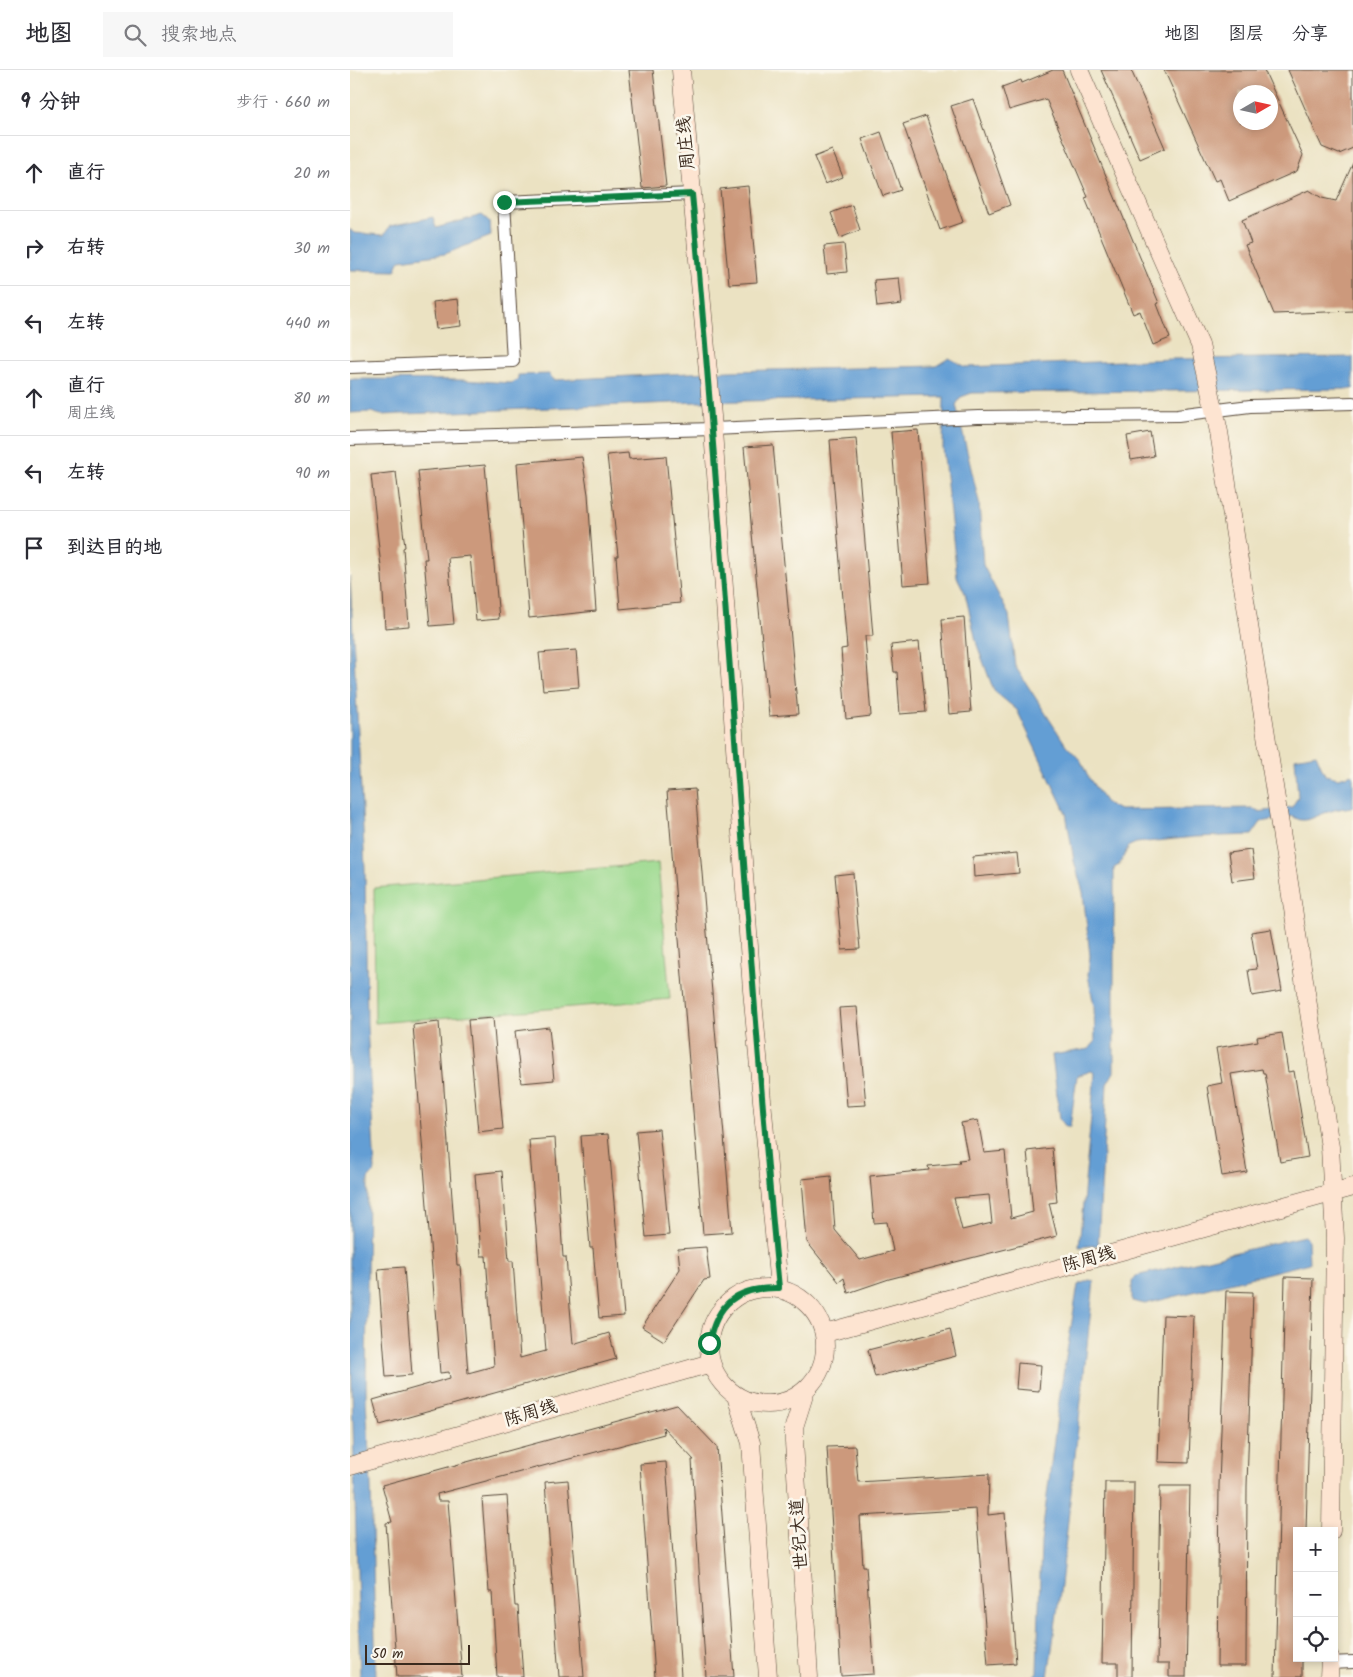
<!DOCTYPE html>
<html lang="zh">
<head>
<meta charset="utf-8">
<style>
	body { margin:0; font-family:Kalam,"LXGW WenKai TC",sans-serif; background:#f7f7f7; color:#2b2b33 }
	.controls { position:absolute; right:15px; bottom:15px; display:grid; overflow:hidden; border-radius:0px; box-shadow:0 2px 8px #0003 }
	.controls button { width:45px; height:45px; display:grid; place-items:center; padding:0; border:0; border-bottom:1px solid #e1e1e2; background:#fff; color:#2b2b33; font:25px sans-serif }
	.compass { position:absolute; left:883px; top:15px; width:45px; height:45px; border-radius:50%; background:#fff; box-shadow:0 2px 8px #0003; rotate:81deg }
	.scale { position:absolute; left:15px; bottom:12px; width:105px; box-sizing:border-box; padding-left:5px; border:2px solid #3b2a1e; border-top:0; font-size:14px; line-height:18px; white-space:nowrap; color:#3b2a1e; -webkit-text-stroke:4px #fbf7ec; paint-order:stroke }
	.stop { position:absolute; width:15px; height:15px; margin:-11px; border:4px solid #0b8043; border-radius:50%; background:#fff }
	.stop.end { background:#0b8043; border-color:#fff; box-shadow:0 1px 5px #0008 }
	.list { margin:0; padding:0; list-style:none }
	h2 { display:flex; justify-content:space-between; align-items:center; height:65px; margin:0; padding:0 20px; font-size:21px }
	h2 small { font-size:16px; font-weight:400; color:#7c7c81 }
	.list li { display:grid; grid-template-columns:32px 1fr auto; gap:15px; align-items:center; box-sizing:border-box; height:75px; padding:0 20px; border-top:1px solid #e1e1e2 }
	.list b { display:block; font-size:19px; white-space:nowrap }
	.list p { margin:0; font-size:16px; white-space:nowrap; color:#7c7c81 }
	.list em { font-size:16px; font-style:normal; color:#7c7c81 }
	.icon { flex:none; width:28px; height:28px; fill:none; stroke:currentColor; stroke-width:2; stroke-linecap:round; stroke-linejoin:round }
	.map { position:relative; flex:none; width:1003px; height:1607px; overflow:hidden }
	header { display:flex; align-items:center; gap:30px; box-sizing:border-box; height:70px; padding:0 25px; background:#fff; border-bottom:1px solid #e1e1e2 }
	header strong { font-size:24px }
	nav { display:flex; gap:28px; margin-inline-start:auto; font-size:18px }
	.search { width:350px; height:45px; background:#f7f7f7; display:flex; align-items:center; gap:12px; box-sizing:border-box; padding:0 18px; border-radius:0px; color:#7c7c81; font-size:19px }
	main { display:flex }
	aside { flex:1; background:#fff }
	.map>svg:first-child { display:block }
	.green { fill:#9bd98e; stroke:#6b8256 }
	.water { fill:#649ed4; stroke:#506479 }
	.building { fill:#cc997b; fill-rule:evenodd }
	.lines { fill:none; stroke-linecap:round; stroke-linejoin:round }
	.street-casing { stroke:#554637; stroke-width:14 }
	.secondary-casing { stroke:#554637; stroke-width:19 }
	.street { stroke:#fff; stroke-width:12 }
	.secondary { stroke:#fde4d1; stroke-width:18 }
	.route { stroke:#0b8043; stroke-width:6 }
	.labels { text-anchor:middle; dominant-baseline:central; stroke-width:5; stroke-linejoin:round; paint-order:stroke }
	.street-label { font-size:18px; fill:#3b2a1e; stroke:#fbf7ec }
</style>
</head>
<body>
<header>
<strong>地图</strong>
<div class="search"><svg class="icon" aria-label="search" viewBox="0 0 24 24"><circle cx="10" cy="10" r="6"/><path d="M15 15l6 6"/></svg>搜索地点</div>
<nav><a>地图</a><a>图层</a><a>分享</a></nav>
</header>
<main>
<aside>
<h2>9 分钟<small>步行 · 660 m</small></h2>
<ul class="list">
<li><svg class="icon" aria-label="ahead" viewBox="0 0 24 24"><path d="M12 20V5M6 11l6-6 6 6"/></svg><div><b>直行</b></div><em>20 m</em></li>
<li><svg class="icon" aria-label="right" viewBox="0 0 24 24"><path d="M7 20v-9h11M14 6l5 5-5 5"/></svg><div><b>右转</b></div><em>30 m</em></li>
<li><svg class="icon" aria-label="left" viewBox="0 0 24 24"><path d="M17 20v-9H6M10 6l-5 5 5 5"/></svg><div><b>左转</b></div><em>440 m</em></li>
<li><svg class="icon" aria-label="ahead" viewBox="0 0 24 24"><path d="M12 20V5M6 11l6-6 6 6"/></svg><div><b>直行</b><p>周庄线</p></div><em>80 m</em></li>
<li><svg class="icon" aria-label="left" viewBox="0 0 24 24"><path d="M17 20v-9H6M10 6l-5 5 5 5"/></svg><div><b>左转</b></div><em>90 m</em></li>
<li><svg class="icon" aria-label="arrive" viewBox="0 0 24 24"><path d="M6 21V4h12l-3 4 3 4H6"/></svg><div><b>到达目的地</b></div></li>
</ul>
</aside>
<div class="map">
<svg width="1003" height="1607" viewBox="0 0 1003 1607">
	<rect width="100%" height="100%" fill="#fbf7ec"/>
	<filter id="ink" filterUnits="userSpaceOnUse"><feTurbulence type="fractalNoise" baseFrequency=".02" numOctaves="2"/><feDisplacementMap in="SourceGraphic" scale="10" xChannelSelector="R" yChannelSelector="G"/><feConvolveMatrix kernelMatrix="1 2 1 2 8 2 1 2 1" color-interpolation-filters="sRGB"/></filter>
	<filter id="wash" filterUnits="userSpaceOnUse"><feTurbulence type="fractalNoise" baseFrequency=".0096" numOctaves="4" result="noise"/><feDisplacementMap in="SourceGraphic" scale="20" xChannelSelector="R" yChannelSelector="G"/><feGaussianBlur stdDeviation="1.12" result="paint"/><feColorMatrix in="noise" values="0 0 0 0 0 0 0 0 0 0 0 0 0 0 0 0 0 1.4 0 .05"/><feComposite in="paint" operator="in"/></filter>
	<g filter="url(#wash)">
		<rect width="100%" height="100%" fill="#ebe2c2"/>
		<path class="green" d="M308,793L320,929L25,953L24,818Z"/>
		<path class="water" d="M132,145L140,152L141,166L95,184L50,190L45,201L0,200V159L4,163L34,165L40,156L83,147L86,158Z
			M1003,287V319L622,323L611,327L606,335L629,432L633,495L659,545L665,596L716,675L731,691L737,705L756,733L769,740L902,738L908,742L942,737L948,727L945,688L966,684L975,705L988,708L1003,704V737C995,738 986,739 978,742C966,745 954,756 943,746L911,752L902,765L845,767L786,773L779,776L769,795L764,798V1002L757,1014L748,1175L729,1177L745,1003L741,1001L727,1006L720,1057H716L710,1049L702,985L739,979L745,972L744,936L738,905L740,886L733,822L724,791L716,743L667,640L644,621L627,575L615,523L607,507L593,378L594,327L347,332L31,345L21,342L0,343V309L112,310L161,313L168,310V305L199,304L204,310L378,301L586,296L599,288L616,297L823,289Z
			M0,506L15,798L17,955L25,1101L18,1109L16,1329L21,1416L26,1607H10L0,1247Z
			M954,1166L958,1170L959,1193L795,1234L782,1231V1212L786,1206Z
			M739,1210L744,1211L711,1515L698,1607H683L687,1602L691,1473L710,1323L728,1215Z"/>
		<g id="blocks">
			<path class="building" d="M279,0H303L316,116L292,118Z
				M703,0H712L809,233L807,234L820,268L803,275L790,241L783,244L735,128L738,127L696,29L659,40L652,17L671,10L672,13Z
				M751,0H781L815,78L790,89Z
				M814,0H914L953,85L947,101L879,131L870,109L865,111ZM890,22H920V52H890Z
				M938,0H1003V78L989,84L972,77Z
				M623,29L660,135L639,143L601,36Z
				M576,46L613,152L590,160L553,54Z
				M531,62L551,120L533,126L512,69Z
				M482,80L493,107L475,114L464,87Z
				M1003,93V241L924,244L895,175L901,173L892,150L959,120L972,128L986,131Z
				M398,116L407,212L379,214L370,119Z
				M502,135L510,160L490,168L481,143Z
				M494,174L497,202L477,204L474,176Z
				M549,208L552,234L527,237L524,210Z
				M108,229L111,256L86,259L83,232Z
				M568,360L580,513L553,515L541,362Z
				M800,362L804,386L781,390L777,366Z
				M506,368L523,566H515L521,646L496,649L491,579L497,578L480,370Z
				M423,375L448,644L419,646L394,377Z
				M278,383L279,389L316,386L330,533L270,539L266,486H268L257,385Z
				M232,387L238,424L246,541L179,548L167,393Z
				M135,395L149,549L126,551L120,486L98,488L104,554L80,556L74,489H77L68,401Z
				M46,402L55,477L53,478L59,556L35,558L32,506L21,405Z
				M614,547L621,642L599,644L592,549Z
				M569,572L576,642L550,644L547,602H544L541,575Z
				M226,580L229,617L193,620L189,583Z
				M345,719L382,1162L353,1164L317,721Z
				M901,780L905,808L882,811L878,783Z
				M667,783L669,803L624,807L623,787Z
				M503,803L510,879L492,880L485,805Z
				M921,859L932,921L902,926L898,900L907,899L901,862Z
				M507,937L516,1035L497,1036L489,938Z
				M143,948L153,1059L128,1062L118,950Z
				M89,952L107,1195H110L118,1303L144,1296L136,1186H131L125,1104L152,1101L159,1191H163L170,1288L196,1281L179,1070L205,1068L213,1187H216L223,1274L259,1263L266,1289L30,1355L23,1330L100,1308L99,1302L90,1303L63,955Z
				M199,957L204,1010L171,1013L165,961Z
				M932,963L938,1002L944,1001L958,1087L930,1092L915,1003H913L912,999L881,1004L897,1102L872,1106L857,1016L872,1013L866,978L908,971L907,967Z
				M628,1050L634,1083L655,1081L661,1148L683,1142L677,1081L702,1078L707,1132L699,1133L707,1166L539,1209L498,1223L494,1208L489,1212L457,1172L452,1109L481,1106L485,1160L510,1190L543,1181L537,1152L524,1153L520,1106L579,1100L578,1096L610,1093L609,1090L618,1089L611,1053ZM639,1125L642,1153L612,1160L604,1128Z
				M309,1059L319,1165L296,1167L286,1061Z
				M258,1064L274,1246L249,1248L243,1178H240L231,1066Z
				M356,1177L360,1209L354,1210L314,1271L292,1257L330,1199L328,1179Z
				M54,1197L62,1305L36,1307L28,1199Z
				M935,1207L963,1208L956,1461H947V1588H952V1607H925Z
				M876,1221L903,1222L897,1416L896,1596H867L869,1416Z
				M813,1245L844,1246L839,1393L808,1392Z
				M600,1259L606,1286L525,1307L518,1280Z
				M668,1293L691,1295L689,1321L666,1319Z
				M327,1335L367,1377L384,1607H356L342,1390H344L313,1357L314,1364L87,1424L88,1431H98L112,1607H47L36,1453L42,1452L32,1415Z
				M505,1376L508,1412L639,1404L638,1445L655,1443L666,1593L638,1595L626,1439L510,1446L513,1496H516L524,1604L491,1606L477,1377Z
				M316,1392L325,1512L331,1607H305L290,1394Z
				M218,1410L228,1531L234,1607H209L195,1412Z
				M755,1412H784L782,1607H768V1593H752Z
				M810,1416H840L836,1607H819V1594H807Z
				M157,1426L165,1536H168L173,1607H147L142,1522H139L132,1428Z"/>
		</g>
	</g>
	<g filter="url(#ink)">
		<use href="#blocks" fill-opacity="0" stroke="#554637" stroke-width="1"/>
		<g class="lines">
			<g class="street-casing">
				<path id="street" d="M0,297L163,291L154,132L342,124
					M0,369L363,359L628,347L828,345L900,336L1003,333
					M979,1593L1003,1592"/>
			</g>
			<g class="secondary-casing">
				<path id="secondary" d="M331,0L362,346L402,920L429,1218
					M729,0L850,275L869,362L980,1077L985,1168L981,1461
					M359 1276a58 58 0 1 1 116 0a58 58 0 1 1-116 0Z
					M475,1263L1003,1117
					M455,1322L444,1357V1372L459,1607
					M386,1326L401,1373L418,1607
					M0,1396L361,1293
					M979,1607L980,1588"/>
			</g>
			<use href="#street" class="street"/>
			<use href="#secondary" class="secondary"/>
		</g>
	</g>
	<g class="lines" filter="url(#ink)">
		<path class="route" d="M154,132L342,124C376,488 394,854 429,1218C387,1217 367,1233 359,1273"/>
	</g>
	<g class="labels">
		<g class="street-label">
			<text transform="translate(337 73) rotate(-95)">周庄线</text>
			<text transform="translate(739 1190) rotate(-15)">陈周线</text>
			<text transform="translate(181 1344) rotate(-16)">陈周线</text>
			<text transform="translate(450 1464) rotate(-94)">世纪大道</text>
		</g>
	</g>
</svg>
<div class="controls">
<button>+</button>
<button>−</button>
<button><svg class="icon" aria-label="locate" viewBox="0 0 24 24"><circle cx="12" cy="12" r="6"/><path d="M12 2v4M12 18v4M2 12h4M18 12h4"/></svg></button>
</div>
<svg class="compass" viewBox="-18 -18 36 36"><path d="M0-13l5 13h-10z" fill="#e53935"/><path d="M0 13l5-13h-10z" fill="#7c7c81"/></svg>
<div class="scale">50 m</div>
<div class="stop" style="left:359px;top:1273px"></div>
<div class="stop end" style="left:154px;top:132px"></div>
</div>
</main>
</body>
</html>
